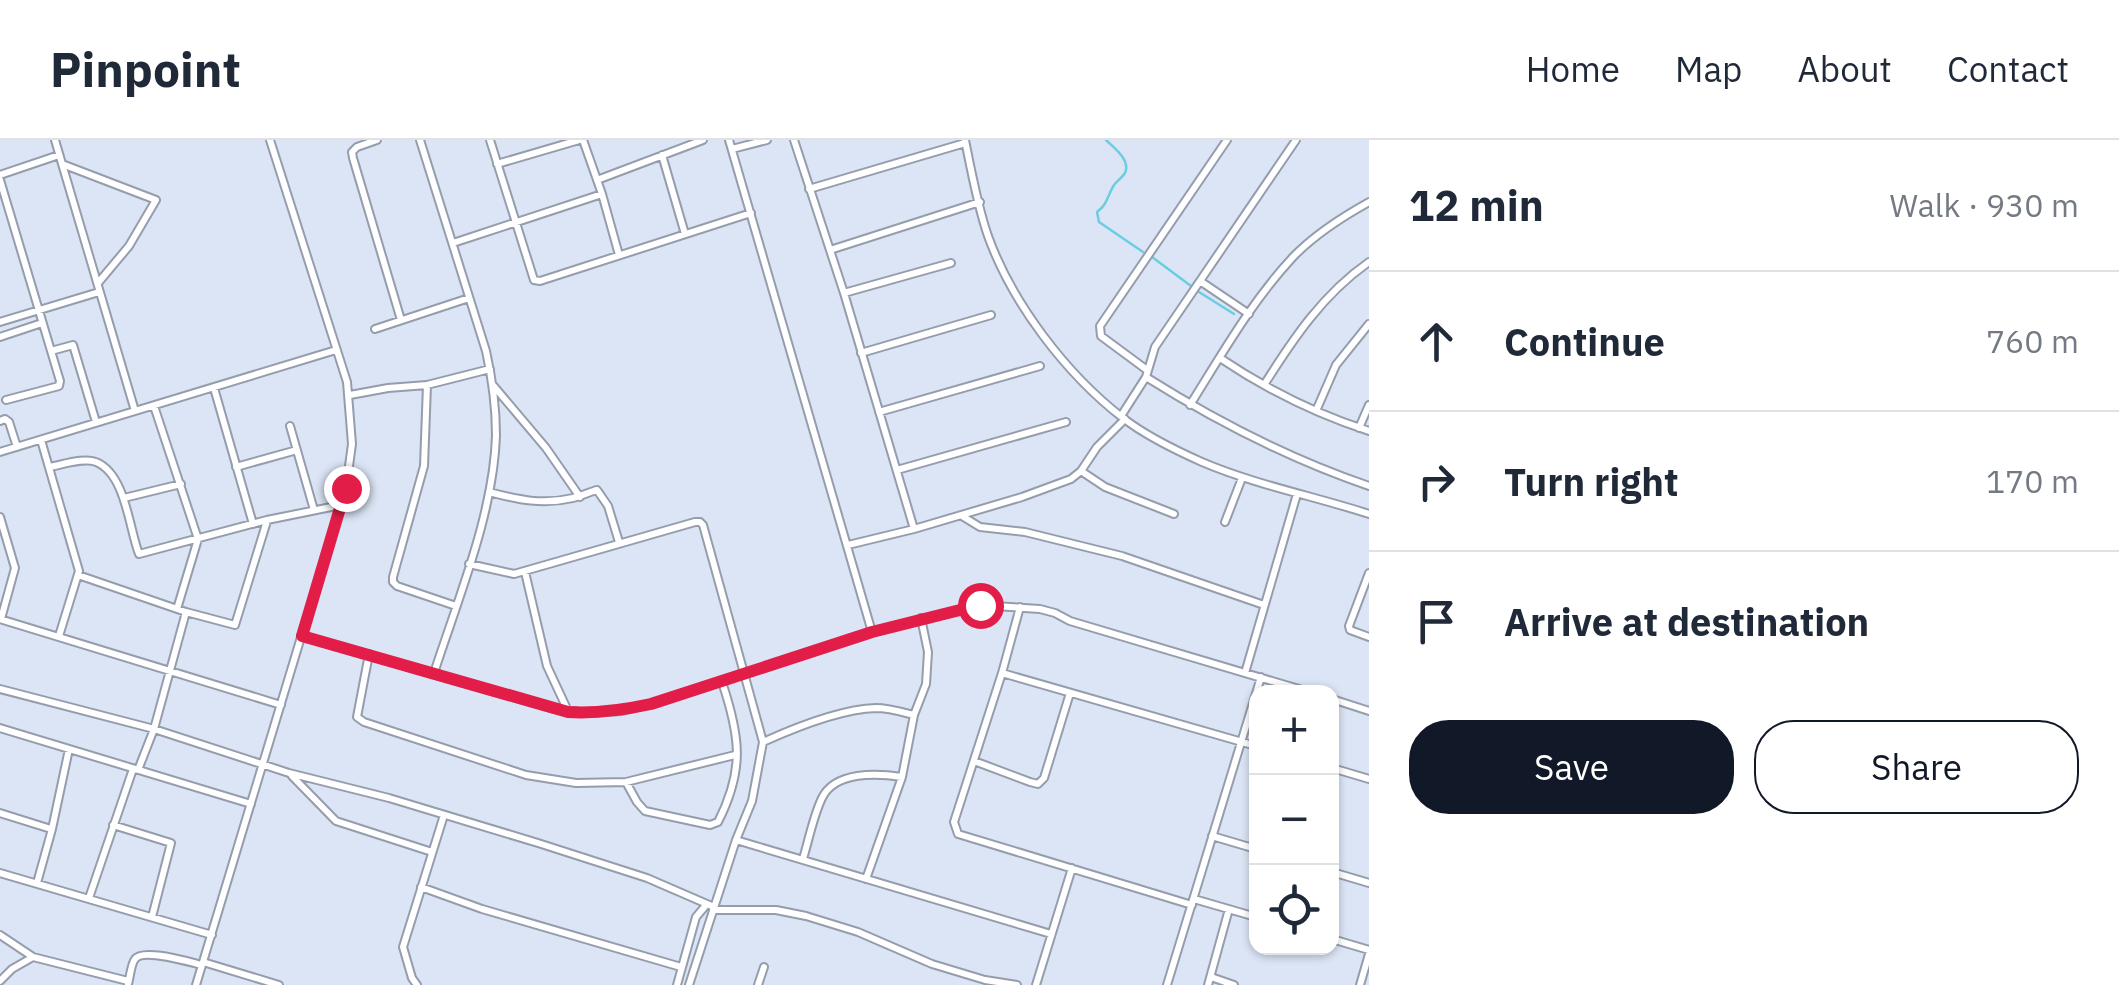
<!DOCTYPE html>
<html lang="en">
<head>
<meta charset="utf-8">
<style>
	body { margin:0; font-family:"IBM Plex Sans",sans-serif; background:#f2f2f3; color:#1f2937 }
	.controls { position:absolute; right:30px; bottom:30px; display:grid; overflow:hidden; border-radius:20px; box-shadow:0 2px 8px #0004 }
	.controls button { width:90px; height:90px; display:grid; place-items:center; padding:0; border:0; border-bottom:2px solid #e0e1e3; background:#fff; color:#1f2937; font:50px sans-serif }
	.stop { position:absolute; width:30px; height:30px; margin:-22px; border:8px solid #e11d48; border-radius:50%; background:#fff }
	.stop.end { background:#e11d48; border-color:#fff; box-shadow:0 2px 10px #0008 }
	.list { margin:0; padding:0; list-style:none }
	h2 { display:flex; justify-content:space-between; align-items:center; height:130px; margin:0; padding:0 40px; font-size:42px }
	h2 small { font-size:32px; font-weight:400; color:#747a83 }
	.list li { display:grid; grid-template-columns:65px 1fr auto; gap:30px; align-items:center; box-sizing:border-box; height:140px; padding:0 40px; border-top:2px solid #e0e1e3 }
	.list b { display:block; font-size:38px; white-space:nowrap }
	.list em { font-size:32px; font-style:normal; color:#747a83 }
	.actions { display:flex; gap:20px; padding:30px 40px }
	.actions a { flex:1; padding:22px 0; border:2px solid #111827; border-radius:40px; text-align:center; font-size:35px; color:#111827 }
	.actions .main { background:#111827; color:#fff }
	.icon { flex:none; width:55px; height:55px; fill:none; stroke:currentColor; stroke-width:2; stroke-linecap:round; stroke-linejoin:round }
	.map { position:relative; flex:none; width:1369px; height:845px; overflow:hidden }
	header { display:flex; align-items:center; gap:60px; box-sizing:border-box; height:140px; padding:0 50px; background:#fff; border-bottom:2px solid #e0e1e3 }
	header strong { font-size:48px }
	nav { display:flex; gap:55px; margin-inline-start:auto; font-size:35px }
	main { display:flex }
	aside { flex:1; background:#fff }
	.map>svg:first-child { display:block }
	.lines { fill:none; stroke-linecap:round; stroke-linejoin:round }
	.stream { stroke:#6acee1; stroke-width:2.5 }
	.minor-casing { stroke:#959dad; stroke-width:10 }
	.minor { stroke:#fff; stroke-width:6 }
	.route { stroke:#e11d48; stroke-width:12 }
</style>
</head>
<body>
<header>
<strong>Pinpoint</strong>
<nav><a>Home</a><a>Map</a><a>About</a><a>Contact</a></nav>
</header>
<main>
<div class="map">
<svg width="1369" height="845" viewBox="0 0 1369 845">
	<rect width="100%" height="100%" fill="#dce5f6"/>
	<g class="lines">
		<path class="stream" d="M1106,0C1114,8 1131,20 1125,33C1122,38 1117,41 1114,45C1107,56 1108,64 1097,72L1099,82L1143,112
			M1152,117L1191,146
			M1199,152L1234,174"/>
		<g class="minor-casing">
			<path id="minor" d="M55,0L135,271
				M377,0L357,7L352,12L353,18L401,180
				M420,0L486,211C492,238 496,267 496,295C494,372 458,459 434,533
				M490,0L534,140L540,141L751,73
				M583,0L602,54L619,115
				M729,0L872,492
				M794,0L844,153L914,389L848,405
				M965,0C971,30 978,68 988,96C1012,163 1066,234 1123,278C1146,296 1175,310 1202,322C1256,345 1314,356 1369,374
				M732,9L767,0
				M662,15L685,94
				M62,24L156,60L129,106L98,143
				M497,24L579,0
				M0,35L59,15
				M0,40L60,241L59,246L6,260
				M597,40L703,0
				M809,49L965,3
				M453,103L602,54
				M830,110L980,62
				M1200,141L1249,174
				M844,153L951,123
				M0,182L99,152
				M375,189L469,158
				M0,197L42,183
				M51,211L73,205L96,282
				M861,213L991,175
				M1220,218C1266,249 1316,274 1369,291
				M1147,230L1101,196L1100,186L1227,0
				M1146,237C1216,281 1290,319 1369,346
				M492,244L546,308L580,357
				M427,245L424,326L393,437V442L397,446L456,466
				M1264,245C1293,199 1323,154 1369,122
				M214,248L253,384
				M350,255L388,248L427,245L490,229
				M1190,265C1222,214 1252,161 1293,117C1315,94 1342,77 1369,62
				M154,266L198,399L177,469
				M1316,271L1336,225L1369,184
				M879,272L1040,226
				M1121,276L1146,237L1155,207L1296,0
				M0,281L5,279L9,282L17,307
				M290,286L314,370
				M1359,288L1369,265
				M41,300L79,431L59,496
				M0,312L336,210
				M49,327C62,325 84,317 96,322C126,334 129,389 139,414L267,380L341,365
				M236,327L297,310
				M897,330L1066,282
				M1081,331L1105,347L1174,374
				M489,352C519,360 543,365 573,358C582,356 589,352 597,350L608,366L619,402
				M124,358L181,344
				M962,376L980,387L1025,392L1122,416L1264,465
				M0,377L15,428L1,479
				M1225,382L1242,338
				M914,389L1022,357L1071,339L1081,331L1097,307L1125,279
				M469,424L514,434L695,382H700L703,385L763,602L752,661L736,700L689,845
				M525,432L547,526L568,571
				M1369,433L1349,486L1350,490L1369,497
				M78,435L186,472L235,485L267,381
				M1020,467L1002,533L954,682L958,694L1192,765
				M0,479L281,565
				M301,496L554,569L590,573L622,571L651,564L872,492L980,465L1040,469L1055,473L1070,481L1309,552
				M369,514L357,577L364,582L526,635L576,643L626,642L735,615
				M1002,533L1256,606
				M1245,533L1297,354
				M0,549L154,589L289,633L389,658L538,703L647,738L714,767
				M1332,559L1369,571
				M0,588L251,664
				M763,602C794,588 842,569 876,568C889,568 902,572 914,575
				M974,621L1030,642L1038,644L1044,638L1070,553
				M1332,628L1369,639
				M138,630L154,589L186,472
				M292,636L336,681L432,712
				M626,642L637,662L645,671L710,685L718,682C745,629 740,596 722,542
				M0,673L51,689
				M113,685L171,703L152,777
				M1212,696L1256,709
				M736,700L1051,794
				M803,719C809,699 813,677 822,658C835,631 877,633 902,637
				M1332,732L1369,743
				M0,733L212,795
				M866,739L902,637L914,575L926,544L928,512L921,478
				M37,743L52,689L69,609
				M421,747L482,769L681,827
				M89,758L133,629
				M1194,759L1256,777
				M713,770H776L806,776L858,792L932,824L985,840L1017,845
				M0,795L33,817L128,841
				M1332,799L1369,810
				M203,822L279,845
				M1211,837L1234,845
				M0,841L12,829L33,817
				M128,844C130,837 131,824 135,819C143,808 189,822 202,825
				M196,845L346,348L352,304L347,242L270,0
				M417,845L412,838L403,807L444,675
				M677,845L696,777L707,764
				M758,845L764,827
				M1036,845L1072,728
				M1167,845L1261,537
				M1208,845L1229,769
				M1360,845L1369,814"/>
		</g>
		<use href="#minor" class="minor"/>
	</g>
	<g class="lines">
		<path class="route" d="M346,348L302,496L568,572C597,574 623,570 651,564L872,492L980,465"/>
	</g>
</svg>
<div class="controls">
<button>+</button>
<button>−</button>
<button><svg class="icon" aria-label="locate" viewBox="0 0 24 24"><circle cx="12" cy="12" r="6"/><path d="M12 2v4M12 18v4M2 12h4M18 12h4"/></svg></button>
</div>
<div class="stop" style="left:980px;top:465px"></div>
<div class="stop end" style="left:346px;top:348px"></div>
</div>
<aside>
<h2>12 min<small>Walk · 930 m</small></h2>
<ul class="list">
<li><svg class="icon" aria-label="ahead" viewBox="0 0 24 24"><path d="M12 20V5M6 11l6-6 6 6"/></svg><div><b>Continue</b></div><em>760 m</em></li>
<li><svg class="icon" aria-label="right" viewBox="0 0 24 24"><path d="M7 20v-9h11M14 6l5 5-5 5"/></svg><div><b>Turn right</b></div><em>170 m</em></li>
<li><svg class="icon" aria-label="arrive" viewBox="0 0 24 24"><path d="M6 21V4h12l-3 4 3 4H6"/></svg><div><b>Arrive at destination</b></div></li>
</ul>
<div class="actions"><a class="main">Save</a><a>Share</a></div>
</aside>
</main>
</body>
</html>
